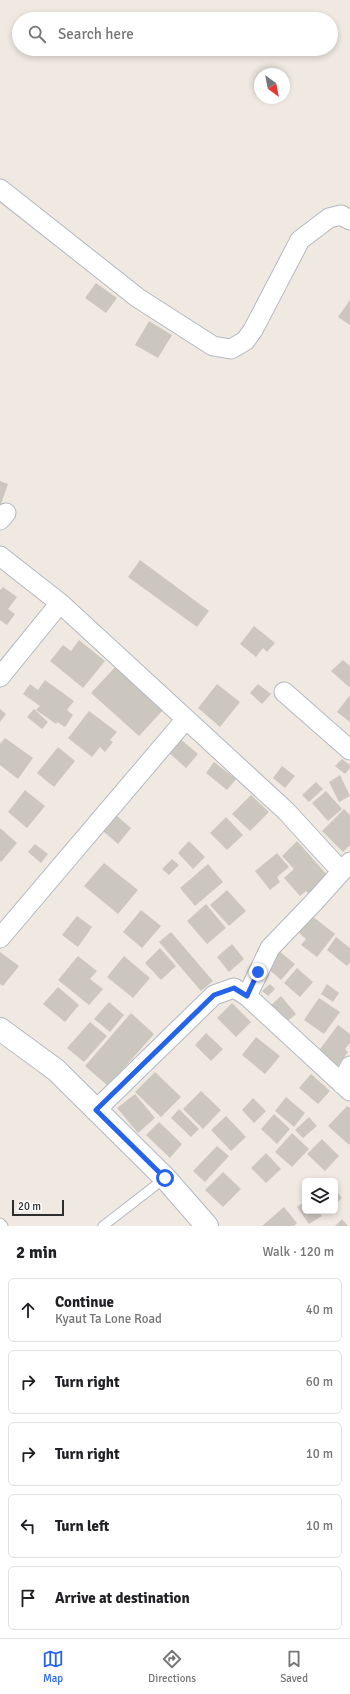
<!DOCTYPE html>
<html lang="en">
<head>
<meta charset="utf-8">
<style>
	body { margin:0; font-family:Signika,sans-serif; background:#f2f2f2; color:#202124 }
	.controls { position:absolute; right:12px; bottom:12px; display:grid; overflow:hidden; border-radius:6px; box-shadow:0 2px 6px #0003 }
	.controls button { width:36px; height:36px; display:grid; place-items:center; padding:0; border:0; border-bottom:1px solid #e0e0e0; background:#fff; color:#202124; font:20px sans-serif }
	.compass { position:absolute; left:254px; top:68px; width:36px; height:36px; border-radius:50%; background:#fff; box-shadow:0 2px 6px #0003; rotate:148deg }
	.scale { position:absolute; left:12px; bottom:10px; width:52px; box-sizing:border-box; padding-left:4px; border:2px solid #2e2e2e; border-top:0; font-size:11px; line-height:14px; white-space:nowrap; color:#2e2e2e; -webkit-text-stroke:3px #fff; paint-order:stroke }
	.stop { position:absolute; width:12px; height:12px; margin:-9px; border:3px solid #2563eb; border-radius:50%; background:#fff }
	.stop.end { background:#2563eb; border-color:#fff; box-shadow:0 1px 4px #0008 }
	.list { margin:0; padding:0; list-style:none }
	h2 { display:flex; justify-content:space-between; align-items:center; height:52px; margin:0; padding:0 16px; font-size:17px }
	h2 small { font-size:13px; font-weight:400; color:#757577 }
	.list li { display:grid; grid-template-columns:26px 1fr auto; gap:12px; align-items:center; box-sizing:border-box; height:64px; margin:0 8px 8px; padding:0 8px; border:1px solid #e0e0e0; border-radius:6px }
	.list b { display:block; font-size:15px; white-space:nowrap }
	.list p { margin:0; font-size:13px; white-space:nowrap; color:#757577 }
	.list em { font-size:13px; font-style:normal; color:#757577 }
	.icon { flex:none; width:22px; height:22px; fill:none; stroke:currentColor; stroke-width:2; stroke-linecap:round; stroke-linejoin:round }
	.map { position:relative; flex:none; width:350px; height:1226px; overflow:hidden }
	.search { position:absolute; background:#fff; box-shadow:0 2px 6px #0003; left:12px; right:12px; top:12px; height:44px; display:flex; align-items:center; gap:10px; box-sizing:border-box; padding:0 14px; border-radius:22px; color:#757577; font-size:15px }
	.sheet { height:412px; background:#fff }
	nav { display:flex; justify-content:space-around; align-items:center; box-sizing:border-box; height:56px; border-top:1px solid #e0e0e0; background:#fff; font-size:11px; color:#757577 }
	nav a { display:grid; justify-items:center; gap:2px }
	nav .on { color:#2563eb }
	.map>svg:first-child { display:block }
	.building { fill:#cbc7bf }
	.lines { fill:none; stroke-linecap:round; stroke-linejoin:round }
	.service-casing { stroke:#b4b7c1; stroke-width:11 }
	.minor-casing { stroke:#b4b7c1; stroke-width:21 }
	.secondary-casing { stroke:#b4b7c1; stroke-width:24 }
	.service { stroke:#fff; stroke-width:9 }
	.minor { stroke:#fff; stroke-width:19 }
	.secondary { stroke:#fff; stroke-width:22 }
	.route { stroke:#2563eb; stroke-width:5 }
</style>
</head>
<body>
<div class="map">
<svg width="350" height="1226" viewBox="0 0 350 1226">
	<rect width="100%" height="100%" fill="#efe9e1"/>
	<path class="building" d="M96,283L117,298L106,313L85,298Z
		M350,300V325L338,317Z
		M149,321L172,335L158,358L135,345Z
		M0,481L8,484L0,507Z
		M140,560L209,611L197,627L128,577Z
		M3,587L17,597L8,609L15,614L7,625L0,620V590Z
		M254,626L275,643L267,652L263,648L256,657L240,644Z
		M79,640L105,661L83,688L50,661L63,645L71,651Z
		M343,660L350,666V686L349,687L331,671Z
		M117,665L165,708L139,736L91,693Z
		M45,680L74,701L67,710L73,715L65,727L57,722L56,724L36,710L40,706L23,694L30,684L38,690Z
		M217,684L240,702L220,727L198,708Z
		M258,684L271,694L262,704L250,693Z
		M350,695V722L337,712Z
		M0,709L6,714L0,722Z
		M34,709L48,722L42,729L27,717Z
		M89,711L117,732L110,740L113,742L105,752L100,747L92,757L68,738Z
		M178,737L198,754L186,768L166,750Z
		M5,738L33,758L18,779L0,765V744Z
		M58,747L75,761L54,787L37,773Z
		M342,759L350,765V768L345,774L335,766Z
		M214,762L236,779L227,790L206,773Z
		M282,766L295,776L285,788L273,778Z
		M340,775L350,796L339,802L329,782Z
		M316,782L323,789L309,802L302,795Z
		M25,790L45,806L27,828L8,812Z
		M326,791L342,809L328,821L312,803Z
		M251,795L269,812L250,831L232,814Z
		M344,809L350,815V845L343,852L322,831Z
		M116,815L131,828L118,844L103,831Z
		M226,817L243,835L227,850L210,833Z
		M0,828L17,843L1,862L0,861Z
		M189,841L205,857L193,869L178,853Z
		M297,841L328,876L308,893L306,891L300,896L284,878L294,869L282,856Z
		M35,844L48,854L41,863L28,852Z
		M277,853L289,867L277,877L280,882L270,890L255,871Z
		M172,859L179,865L169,875L162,869Z
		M104,863L138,890L118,914L84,886Z
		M208,864L223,882L195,906L180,888Z
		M227,890L246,911L229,926L210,905Z
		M206,904L226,928L207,944L187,921Z
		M141,910L161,926L142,948L123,932Z
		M77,916L92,927L78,947L62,935Z
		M312,916L335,934L317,957L301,945L306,939L299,933Z
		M171,932L213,981L201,991L159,942Z
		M336,937L350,948V962L347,966L327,950Z
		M232,944L244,959L229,972L217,957Z
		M160,948L176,966L161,980L145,963Z
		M279,951L295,964L281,980L266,967Z
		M0,952L19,966L3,986L0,984Z
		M78,956L97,971L90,979L103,989L89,1005L58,980Z
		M124,956L150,978L133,998L107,977Z
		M297,968L313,982L300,997L284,983Z
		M270,984L275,989L268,996L262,991Z
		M327,984L339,993L333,1002L321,994Z
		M58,987L79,1005L65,1022L43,1004Z
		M281,996L296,1014L284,1024L270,1006Z
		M319,998L340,1012L324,1034L304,1020Z
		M109,1002L124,1015L110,1032L94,1019Z
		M232,1003L251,1022L236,1037L217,1018Z
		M131,1013L154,1034L108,1086L85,1066Z
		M90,1022L107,1036L84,1062L67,1048Z
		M338,1025L350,1034V1043L345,1049L348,1052L337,1067L317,1053Z
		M206,1033L223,1049L211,1061L195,1045Z
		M256,1037L280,1056L265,1074L242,1055Z
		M155,1072L181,1097L161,1117L135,1092Z
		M311,1074L330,1091L318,1104L299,1088Z
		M201,1091L221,1110L203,1129L183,1109Z
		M135,1094L155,1118L138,1133L117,1108Z
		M286,1097L305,1113L294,1127L275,1111Z
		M253,1098L266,1111L254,1123L242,1110Z
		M347,1106L350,1108V1143L349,1145L328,1126Z
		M179,1109L199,1129L191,1137L171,1118Z
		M274,1114L290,1129L277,1144L261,1129Z
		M226,1116L246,1137L231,1151L211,1130Z
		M309,1117L317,1126L303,1138L295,1130Z
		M159,1122L182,1144L170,1158L146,1135Z
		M292,1133L309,1149L292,1167L275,1152Z
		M322,1139L339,1156L325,1171L307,1154Z
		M217,1146L229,1156L205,1182L193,1171Z
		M266,1153L281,1169L266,1183L251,1168Z
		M223,1172L241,1189L223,1207L205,1190Z
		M335,1189L342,1198L335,1204Z
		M305,1201V1211H318L322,1216L309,1224L297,1207Z
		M284,1207L297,1223L294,1226H262Z
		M342,1219L348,1226H335Z"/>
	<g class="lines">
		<g class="service-casing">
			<path id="service" d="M0,1223L3,1226
				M103,1226L165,1178"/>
		</g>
		<g class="minor-casing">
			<path id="minor" d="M0,189L138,298L213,346L231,349L245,341L253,330L300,240L329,218L341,215L350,220
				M0,520L6,513
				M0,556L60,603L286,811L341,871
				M0,677L60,603
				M284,692L350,750
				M0,938L186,719
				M247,996L270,948L316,900L350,862
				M342,1084L350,1066
				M96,1110L214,995L234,988L247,996L350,1091"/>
		</g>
		<g class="secondary-casing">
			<path id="secondary" d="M0,1029L56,1070L165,1178L207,1226"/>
		</g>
		<use href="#service" class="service"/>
		<use href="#minor" class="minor"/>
		<use href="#secondary" class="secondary"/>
	</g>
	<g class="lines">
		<path class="route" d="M165,1178L96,1110L214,995L234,988L247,996L258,972"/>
	</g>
</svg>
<div class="controls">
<button><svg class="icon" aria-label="layers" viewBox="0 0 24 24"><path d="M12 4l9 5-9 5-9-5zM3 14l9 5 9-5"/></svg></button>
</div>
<svg class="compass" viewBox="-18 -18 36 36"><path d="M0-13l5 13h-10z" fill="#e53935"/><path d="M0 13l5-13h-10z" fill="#757577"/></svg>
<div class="scale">20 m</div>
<div class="stop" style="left:165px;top:1178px"></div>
<div class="stop end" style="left:258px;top:972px"></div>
<div class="search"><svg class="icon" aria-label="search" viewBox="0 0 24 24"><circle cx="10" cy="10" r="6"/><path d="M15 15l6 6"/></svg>Search here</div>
</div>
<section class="sheet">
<h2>2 min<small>Walk · 120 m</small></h2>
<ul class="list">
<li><svg class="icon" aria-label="ahead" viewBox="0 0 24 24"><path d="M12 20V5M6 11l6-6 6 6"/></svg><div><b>Continue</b><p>Kyaut Ta Lone Road</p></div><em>40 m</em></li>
<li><svg class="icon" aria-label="right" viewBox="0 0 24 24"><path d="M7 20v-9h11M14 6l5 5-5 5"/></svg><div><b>Turn right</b></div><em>60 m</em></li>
<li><svg class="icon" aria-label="right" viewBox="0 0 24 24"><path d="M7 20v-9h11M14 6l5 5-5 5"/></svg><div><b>Turn right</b></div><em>10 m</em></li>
<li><svg class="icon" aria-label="left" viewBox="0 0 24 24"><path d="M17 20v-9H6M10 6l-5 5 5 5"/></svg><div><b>Turn left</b></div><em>10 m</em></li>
<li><svg class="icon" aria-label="arrive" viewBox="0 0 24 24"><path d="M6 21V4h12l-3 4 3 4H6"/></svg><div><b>Arrive at destination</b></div></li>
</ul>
</section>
<nav>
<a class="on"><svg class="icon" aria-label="map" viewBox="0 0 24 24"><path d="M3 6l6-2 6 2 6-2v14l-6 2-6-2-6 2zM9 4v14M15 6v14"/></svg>Map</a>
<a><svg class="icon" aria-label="directions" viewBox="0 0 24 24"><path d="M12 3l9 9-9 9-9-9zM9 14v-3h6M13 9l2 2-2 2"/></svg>Directions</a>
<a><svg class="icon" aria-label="saved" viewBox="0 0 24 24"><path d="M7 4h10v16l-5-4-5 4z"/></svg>Saved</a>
</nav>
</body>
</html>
